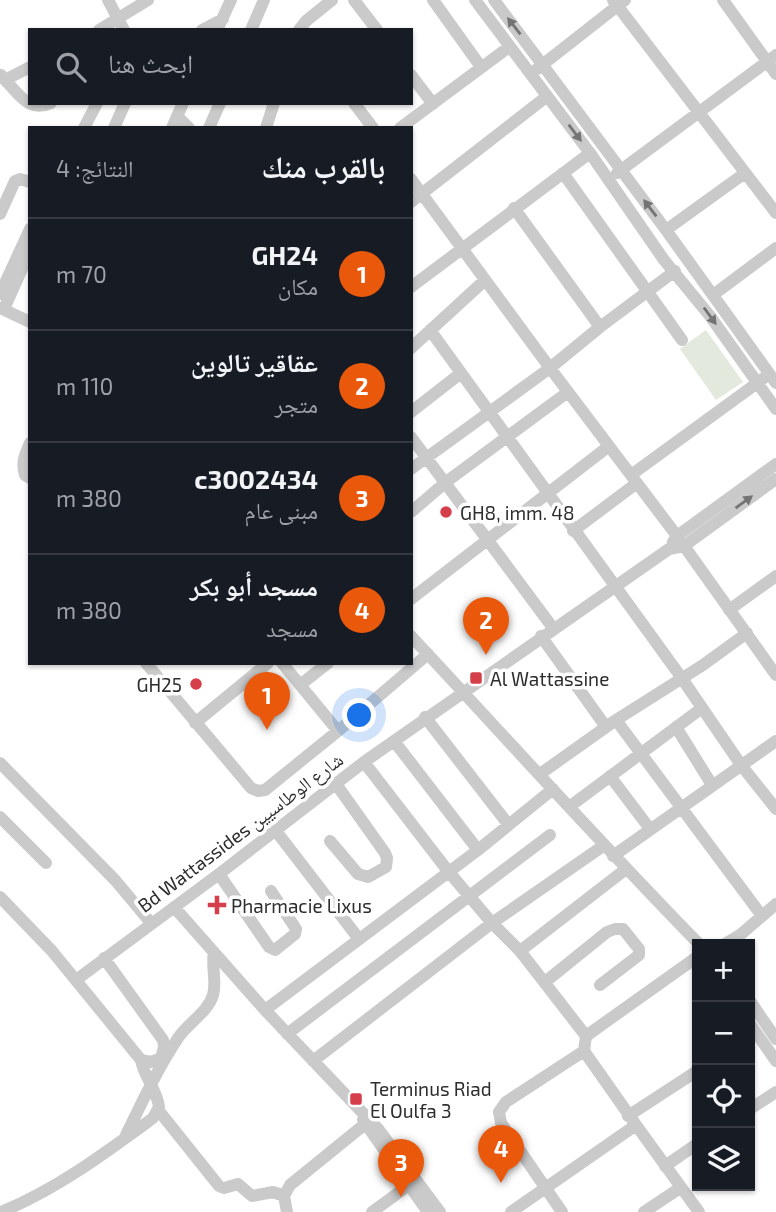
<!DOCTYPE html>
<html lang="ar">
<head>
<meta charset="utf-8">
<style>
	body { margin:0; font-family:"Exo 2","Noto Naskh Arabic",sans-serif; background:#20242c; color:#f1f3f6; direction:rtl }
	.controls { position:absolute; right:21px; bottom:21px; display:grid; overflow:hidden; border-radius:0px; box-shadow:0 2px 5px #0004 }
	.controls button { width:63px; height:63px; display:grid; place-items:center; padding:0; border:0; border-bottom:2px solid #363941; background:#171b24; color:#f1f3f6; font:35px sans-serif }
	.you { position:absolute; left:360px; top:716px; width:24px; height:24px; margin:-18px; border:5px solid #fff; border-radius:50%; background:#1a73e8; box-shadow:0 0 0 10px #1a73e833 }
	.badge { display:grid; place-items:center; width:46px; height:46px; border-radius:50%; background:#ea580c; color:#fff; font-size:23px; font-weight:700 }
	.pin { position:absolute; translate:-50% -58px; filter:drop-shadow(0 2px 4px #0008) }
	.pin::after { content:''; position:absolute; top:37px; width:24px; height:21px; background:inherit; clip-path:polygon(0 0,100% 0,50% 100%) }
	.list { margin:0; padding:0; list-style:none }
	h2 { display:flex; justify-content:space-between; align-items:center; height:91px; margin:0; padding:0 28px; font-size:30px }
	h2 small { font-size:23px; font-weight:400; color:#9ea1a6 }
	.list li { display:grid; grid-template-columns:46px 1fr auto; gap:21px; align-items:center; box-sizing:border-box; height:112px; padding:0 28px; border-top:2px solid #363941 }
	.list b { display:block; font-size:26px; white-space:nowrap }
	.list p { margin:0; font-size:23px; white-space:nowrap; color:#9ea1a6 }
	.list em { font-size:23px; font-style:normal; color:#9ea1a6 }
	.icon { flex:none; width:38px; height:38px; fill:none; stroke:currentColor; stroke-width:2; stroke-linecap:round; stroke-linejoin:round }
	.map { position:relative; flex:none; width:776px; height:1212px; overflow:hidden; direction:ltr }
	.search { position:absolute; background:#171b24; box-shadow:0 2px 5px #0004; left:28px; top:28px; width:385px; height:77px; display:flex; align-items:center; gap:18px; box-sizing:border-box; padding:0 24px; border-radius:0px; color:#9ea1a6; font-size:26px }
	.panel { position:absolute; background:#171b24; box-shadow:0 2px 5px #0004; left:28px; top:126px; width:385px; height:539px; border-radius:0px; direction:rtl }
	.map>svg:first-child { display:block }
	.green { fill:#e3e9dc }
	.lines { fill:none; stroke-linecap:round; stroke-linejoin:round }
	.minor { stroke:#cacaca; stroke-width:12 }
	.oneway { fill:#747474 }
	.poi-dot { fill:#d43f4a; stroke:#fff; stroke-width:2.5 }
	.labels { text-anchor:middle; dominant-baseline:central; stroke-width:7; stroke-linejoin:round; paint-order:stroke }
	.poi-label { font-size:19px; fill:#2d2d2d; stroke:#fff; text-anchor:start }
	.street-label { font-size:19px; fill:#2d2d2d; stroke:#fff }
</style>
</head>
<body>
<div class="map">
<svg width="776" height="1212" viewBox="0 0 776 1212">
	<rect width="100%" height="100%" fill="#fff"/>
	<path class="green" d="M706,330L743,382L716,400L680,349Z"/>
	<g class="lines">
		<path class="minor" d="M108,0L124,30
			M354,0L377,30
			M433,0L481,67
			M475,0L590,153L664,260L710,316L776,409
			M494,0L666,230L776,383
			M613,0L776,213
			M723,0L776,74
			M99,30L148,0
			M202,30L223,19
			M217,30L231,0
			M251,30L264,0
			M299,30L306,21L332,0
			M537,69L625,0
			M1,75L5,80L30,67
			M411,75L433,104
			M5,80C20,95 29,113 51,103
			M354,103L373,128
			M177,116L189,128
			M84,128L97,103
			M114,128L125,103
			M172,128L183,103
			M209,128L220,103
			M266,128L274,103
			M400,128L509,47
			M563,173L682,340
			M617,173L776,55
			M411,179L550,368L600,327L514,208
			M411,202L546,97
			M0,214L15,181L20,179L30,182
			M666,230L745,173
			M411,287L590,153
			M0,294L30,229
			M713,295L776,248
			M0,308L30,322
			M4,309L30,251
			M600,327L675,271
			M430,330L681,677L741,765L776,809
			M411,348L484,281
			M411,412L461,373
			M411,437L553,628
			M30,443C25,454 21,463 25,475L30,478
			M411,469L550,368L677,536L776,675
			M631,475L764,378
			M411,512L446,482L568,392
			M573,531L637,483
			M673,542L677,536L776,464
			M411,599L609,446
			M729,610L776,576
			M411,636C507,739 601,844 699,944
			M541,636L606,727
			M146,663L251,788L258,791L265,790L338,731L428,654
			M282,663L338,731
			M300,685L328,663
			M425,717L508,824
			M616,720L762,916
			M195,723L268,663
			M676,727L712,785
			M394,741L478,850
			M364,762L448,871L492,923L520,951L586,1036L584,1051L636,1125
			M0,763L115,880L151,923
			M540,774L616,720L703,665L747,633
			M610,776L650,829
			M569,807L702,708
			M0,817L46,863
			M276,831L359,939
			M330,841L358,874L368,877L386,867L387,858L385,853L336,784
			M613,856L776,741
			M219,874L269,947L275,950L295,934L296,929L271,891
			M0,897L52,951L141,1060C144,1077 157,1090 159,1107L153,1118C105,1153 57,1189 1,1212
			M174,907L265,1010L379,1130L440,1212
			M725,944L740,935L776,904
			M520,951L626,869
			M104,958L163,1040L164,1047L161,1058L151,1062L141,1060
			M76,980L219,874L364,762L669,549L684,546L776,479
			M545,982L607,932L615,929H623L639,949V955L600,985
			M750,1001L776,1039
			M265,1010L478,850L553,789
			M750,1024L776,1061
			M287,1034L550,835
			M586,1036L697,957
			M313,1061L492,923L603,846
			M750,1109L776,1092
			M159,1111L219,1186L224,1188L238,1184L252,1196L273,1192L284,1196
			M628,1116L697,1071
			M363,1120L428,1212
			M126,1135C142,1102 158,1068 178,1038C188,1023 208,1012 213,995C217,982 211,966 214,952
			M665,1166L697,1144
			M287,1212L284,1196L290,1185L370,1120
			M372,1212L409,1185
			M511,1212L636,1125L699,1212
			M562,1212L501,1123L499,1112L506,1102L584,1051
			M644,1212L680,1188"/>
	</g>
	<defs><path id="oneway-solid" d="M-6-.8H1V-3.2L6.5 0L1 3.2V.8H-6Z" transform="scale(1.75)"/></defs>
	<g class="oneway">
		<use href="#oneway-solid" transform="translate(514 26) rotate(-128)"/>
		<use href="#oneway-solid" transform="translate(575 133) rotate(53)"/>
		<use href="#oneway-solid" transform="translate(650 208) rotate(-127)"/>
		<use href="#oneway-solid" transform="translate(710 316) rotate(54)"/>
		<use href="#oneway-solid" transform="translate(744 502) rotate(-36)"/>
	</g>
	<g class="poi-dot">
		<circle cx="446" cy="512" r="7"/>
		<rect x="469" y="671" width="14" height="14" rx="3.5"/>
		<circle cx="196" cy="684" r="7"/>
		<path d="M213.5 894.5h7v7h7v7h-7v7h-7v-7h-7v-7h7z"/>
		<rect x="349" y="1092" width="14" height="14" rx="3.5"/>
	</g>
	<g class="labels">
		<g class="poi-label">
			<text x="460" y="512">GH8, imm. 48</text>
			<text x="490" y="678">Al Wattassine</text>
			<text x="182" y="684" text-anchor="end">GH25</text>
			<text x="231" y="905">Pharmacie Lixus</text>
			<text x="370" y="1088">Terminus Riad<tspan x="370" dy="22">El Oulfa 3</tspan></text>
		</g>
		<g class="street-label">
			<text transform="translate(240 832) rotate(-37)">Bd Wattassides شارع الوطاسيين</text>
		</g>
	</g>
</svg>
<div class="controls">
<button>+</button>
<button>−</button>
<button><svg class="icon" aria-label="locate" viewBox="0 0 24 24"><circle cx="12" cy="12" r="6"/><path d="M12 2v4M12 18v4M2 12h4M18 12h4"/></svg></button>
<button><svg class="icon" aria-label="layers" viewBox="0 0 24 24"><path d="M12 4l9 5-9 5-9-5zM3 14l9 5 9-5"/></svg></button>
</div>
<div class="you"></div>
<div class="pin badge" style="left:267px;top:730px">1</div>
<div class="pin badge" style="left:486px;top:655px">2</div>
<div class="pin badge" style="left:401px;top:1197px">3</div>
<div class="pin badge" style="left:501px;top:1183px">4</div>
<div class="search"><svg class="icon" aria-label="search" viewBox="0 0 24 24"><circle cx="10" cy="10" r="6"/><path d="M15 15l6 6"/></svg>ابحث هنا</div>
<section class="panel">
<h2>بالقرب منك<small>النتائج: 4</small></h2>
<ul class="list">
<li><span class="badge">1</span><div><b>GH24</b><p>مكان</p></div><em>70 m</em></li>
<li><span class="badge">2</span><div><b>عقاقير تالوين</b><p>متجر</p></div><em>110 m</em></li>
<li><span class="badge">3</span><div><b>c3002434</b><p>مبنى عام</p></div><em>380 m</em></li>
<li><span class="badge">4</span><div><b>مسجد أبو بكر</b><p>مسجد</p></div><em>380 m</em></li>
</ul>
</section>
</div>
</body>
</html>
